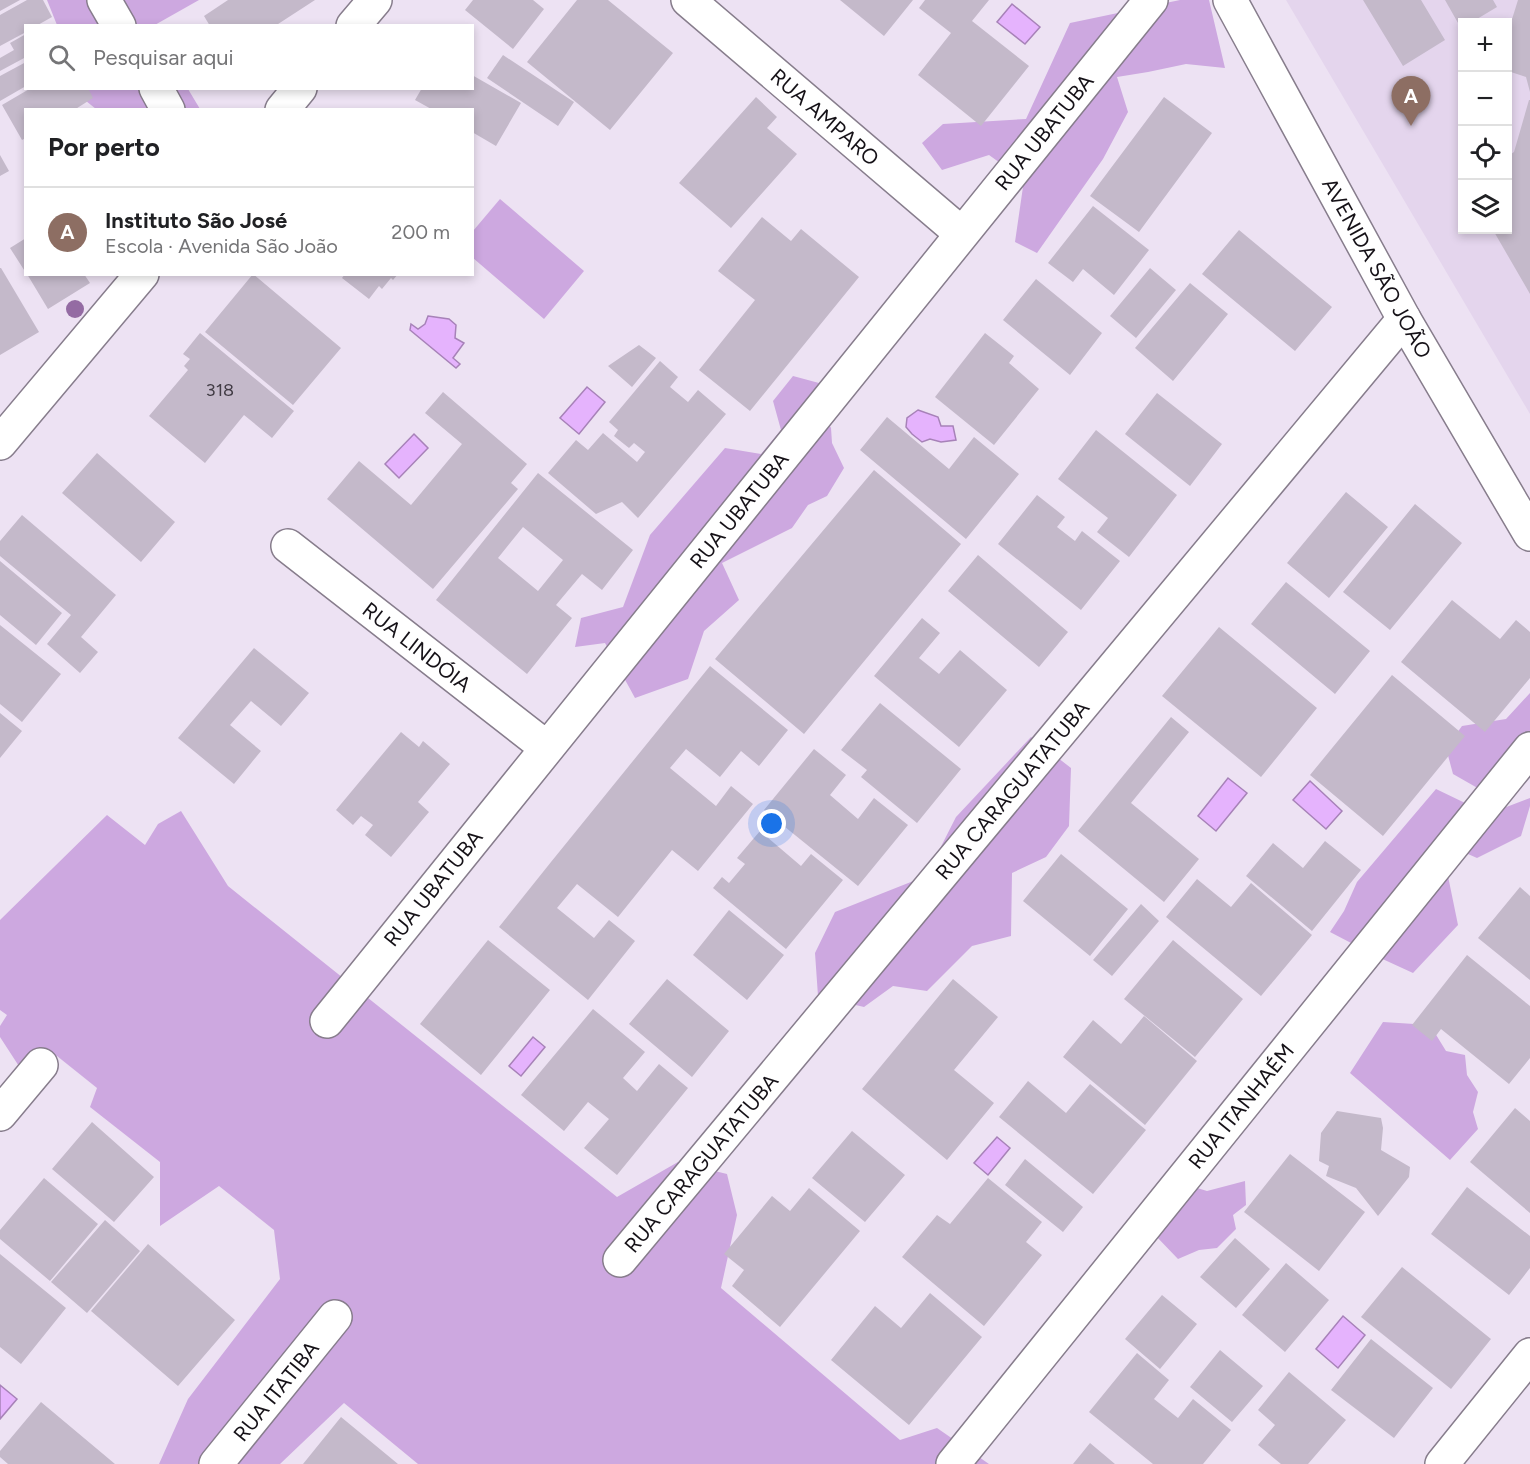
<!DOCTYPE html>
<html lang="pt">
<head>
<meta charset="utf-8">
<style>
	body { margin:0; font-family:Figtree,sans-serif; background:#f2f2f2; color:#202124 }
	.controls { position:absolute; right:18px; top:18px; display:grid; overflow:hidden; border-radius:0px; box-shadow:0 3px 9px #0003 }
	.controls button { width:54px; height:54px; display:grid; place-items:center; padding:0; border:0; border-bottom:2px solid #e0e0e0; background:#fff; color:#202124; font:30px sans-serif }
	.you { position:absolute; left:772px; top:824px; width:21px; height:21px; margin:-15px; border:4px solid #fff; border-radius:50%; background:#1a73e8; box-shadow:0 0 0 9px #1a73e833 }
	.badge { display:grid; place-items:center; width:39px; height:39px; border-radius:50%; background:#1b8460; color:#fff; font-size:20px; font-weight:700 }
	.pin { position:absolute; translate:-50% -50px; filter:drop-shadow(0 2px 3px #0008) }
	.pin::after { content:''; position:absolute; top:32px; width:21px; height:18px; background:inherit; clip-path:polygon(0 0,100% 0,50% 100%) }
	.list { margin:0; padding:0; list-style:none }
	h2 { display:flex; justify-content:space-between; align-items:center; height:78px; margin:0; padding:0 24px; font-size:26px }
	h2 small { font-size:20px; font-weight:400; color:#757577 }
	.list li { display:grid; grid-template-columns:39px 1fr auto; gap:18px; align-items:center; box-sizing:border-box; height:90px; padding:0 24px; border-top:2px solid #e0e0e0 }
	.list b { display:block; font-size:22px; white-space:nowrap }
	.list p { margin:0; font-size:20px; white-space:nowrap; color:#757577 }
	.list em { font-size:20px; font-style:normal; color:#757577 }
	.icon { flex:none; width:33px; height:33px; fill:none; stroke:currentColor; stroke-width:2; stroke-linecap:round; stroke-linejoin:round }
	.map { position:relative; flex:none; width:1530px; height:1464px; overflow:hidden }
	.search { position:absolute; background:#fff; box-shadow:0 3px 9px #0003; left:24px; top:24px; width:450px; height:66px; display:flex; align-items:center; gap:15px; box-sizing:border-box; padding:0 21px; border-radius:0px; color:#757577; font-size:22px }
	.panel { position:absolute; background:#fff; box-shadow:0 3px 9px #0003; left:24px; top:108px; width:450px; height:168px; border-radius:0px }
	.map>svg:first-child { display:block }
	.built { fill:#e4d5ed; fill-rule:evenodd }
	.green { fill:#cda8e0 }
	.water { fill:#e5b3fd; stroke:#a782b8; stroke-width:1.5 }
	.building { fill:#c4b9ca; fill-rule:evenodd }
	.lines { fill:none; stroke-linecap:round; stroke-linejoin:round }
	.minor-casing { stroke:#877d8c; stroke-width:36 }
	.major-casing { stroke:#877d8c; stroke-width:36 }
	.minor { stroke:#fff; stroke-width:33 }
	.major { stroke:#fff; stroke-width:33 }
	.tree { fill:#946ba3 }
	.labels { text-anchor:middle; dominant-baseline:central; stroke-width:6; stroke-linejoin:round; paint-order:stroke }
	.number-label { font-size:18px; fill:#413b44 }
	.street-label { font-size:21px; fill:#151117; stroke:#fff }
</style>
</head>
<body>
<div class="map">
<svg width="1530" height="1464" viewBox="0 0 1530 1464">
	<rect width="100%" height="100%" fill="#ede2f3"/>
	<path class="built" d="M1286,0H1530V414ZM1462,22H1508V230H1462Z"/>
	<path class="green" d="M47,0H199L153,26L57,25Z
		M1180,0H1209L1225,68L1186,64L1148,72L1117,77L1128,112L1103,159L1037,253L1015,242L1024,180L989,155L942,170L922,143L943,124L1026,119L1070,23Z
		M81,89H188L200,109H96L86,101Z
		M500,199L584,271L544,319L473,258V231Z
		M793,376L819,383L813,395L831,428L832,443L844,468L827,496L808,505L792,528L722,563L739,600L704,631L688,679L635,698L605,643L575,647L581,618L623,607L650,535L725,448L761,454L781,430L773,401Z
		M1530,693V772L1481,790L1453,774L1446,748L1462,726L1506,719Z
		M1031,737L1071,768L1069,826L1046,857L1012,873L1011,936L972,946L927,991L893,986L864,1007L818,996L815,953L835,912L926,876L956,817Z
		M1436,789L1488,814L1530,798V806L1521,836L1477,858L1441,842L1458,925L1413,973L1376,956L1330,932L1344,911L1357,882Z
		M181,811L228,886L617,1197L678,1162L727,1174L737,1215L721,1288L900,1440L937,1428L989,1464H418L344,1403L280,1464H159L188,1399L280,1279L274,1230L219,1186L160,1226V1162L90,1107L97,1088L57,1056L26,1077L0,1037V1026L7,1015L0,1010V920L107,815L145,845L158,824Z
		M1383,1022L1430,1025L1446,1051L1465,1055L1467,1075L1478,1092L1473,1112L1478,1129L1450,1160L1350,1073Z
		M1164,1178L1207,1191L1245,1181L1246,1205L1233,1215L1236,1229L1217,1248L1199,1250L1178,1259L1154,1234Z"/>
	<path class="water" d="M1012,4L1040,27L1025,44L997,22Z
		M428,316L449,319L456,325L455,338L464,343L453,358L460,364L456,368L410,330L411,324L418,329L425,324Z
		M587,387L605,402L579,434L560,418Z
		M918,410L938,417L941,426H953L956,440L941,442L930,439L922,442L912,434L906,427L907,418Z
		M414,434L428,448L399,478L385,464Z
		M1228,778L1247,793L1216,831L1198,816Z
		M1310,781L1342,811L1326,829L1293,800Z
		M533,1037L545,1047L521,1076L509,1066Z
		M997,1137L1010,1148L988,1175L974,1163Z
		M1343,1316L1365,1335L1338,1368L1316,1349Z
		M0,1385L17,1399L0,1419Z"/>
	<path class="building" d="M0,0H20L0,11Z
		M27,0H43L52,17L36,26H26V32L0,46V15Z
		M228,0H315L275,26H210L204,16Z
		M473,0H533L544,9L513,49L465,10Z
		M577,0H608L673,53L610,130L527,62Z
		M840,0H913L884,36Z
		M925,0H989L972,21L1029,66L981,126L918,75L951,33L919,8Z
		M1363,0H1421L1445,40L1403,66Z
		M1445,0H1493L1497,7L1472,22H1462V30Z
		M1518,0H1530V92L1526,77L1508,71V32Z
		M26,34V57L0,71V58L14,50L10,43Z
		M503,55L574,102L558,126L487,78Z
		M26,62V86L0,101V76Z
		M472,75L521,103L496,146L472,132V110H433L415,100L422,88H472Z
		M31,88H88L93,98L74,110H26V138L22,140L2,105Z
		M756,97L777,117L767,128L797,154L731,228L679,183Z
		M1164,97L1212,133L1139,232L1090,196Z
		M1529,100H1530V294L1493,230H1508V156L1514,152Z
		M0,155L9,171L0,176Z
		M1093,206L1149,250L1114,295L1083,269L1073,282L1048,263Z
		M762,217L791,241L801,229L859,277L750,411L699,370L755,300L718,271Z
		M1239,230L1332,307L1295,351L1202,274Z
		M26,238V273L10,248Z
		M0,268H1L39,332L0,355Z
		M1150,268L1176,290L1136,338L1110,316Z
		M27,274H84L90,283L48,309Z
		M253,274L341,348L293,405L205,332Z
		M345,274H398L393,280L391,278L382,289L379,286L369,299L342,278Z
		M1036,279L1102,333L1070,375L1003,320Z
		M1190,283L1228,314L1173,381L1135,348Z
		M200,333L294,411L272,438L244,415L205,463L149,416L188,370L184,366L190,359L183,354Z
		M985,333L1014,356L1009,363L1039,389L994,445L935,397Z
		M639,345L656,358L632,387L608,366Z
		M660,361L678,377L670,387L688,402L698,390L726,414L638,518L622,502L596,514L548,473L576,440L588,450L603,433L637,462L645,452L634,443L629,448L614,436L618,430L609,422Z
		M443,392L527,464L511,483L518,489L433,589L327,499L359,461L411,505L462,444L425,413Z
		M1157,393L1222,444L1190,486L1125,434Z
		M887,417L949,469L974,437L1019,474L966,539L860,450Z
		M1096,430L1177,495L1129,557L1097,532L1108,518L1058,479Z
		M97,453L175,522L141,562L62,493Z
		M874,470L961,544L804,734L715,659Z
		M538,473L633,550L602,590L582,574L556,605L572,618L527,674L436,600ZM523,527L563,560L538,591L498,558Z
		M1346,492L1388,527L1329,598L1287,563Z
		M1037,495L1065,517L1057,527L1075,541L1082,531L1120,561L1081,610L998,544Z
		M1415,504L1462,543L1390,630L1343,592Z
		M22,515L116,595L81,637L98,652L80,673L47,644L71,615L0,556V541Z
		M978,555L1068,632L1039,667L948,591Z
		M0,561L62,613L36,645L0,615Z
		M1286,582L1370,651L1335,694L1251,624Z
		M1452,600L1500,639L1516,620L1530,632V678L1485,732L1401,662Z
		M922,618L940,633L919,658L939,674L960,650L1007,690L959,747L874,676Z
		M0,625L61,674L22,722L0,704Z
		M1219,627L1317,708L1261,777L1162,696Z
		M254,648L309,693L281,726L251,701L230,725L261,751L234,784L178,738Z
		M710,666L788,730L759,766L741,751L720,777L686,749L670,768L716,806L731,786L753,804L698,871L672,850L618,917L577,884L557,908L594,938L609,920L635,941L588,1000L499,927L551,862Z
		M1392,675L1465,736L1383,836L1310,775Z
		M880,703L961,769L917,823L861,777L867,770L841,750Z
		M0,713L22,731L0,758Z
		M1171,717L1189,732L1131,803L1199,859L1164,902L1078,831Z
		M401,732L419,747L423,741L450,764L418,802L429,812L391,857L365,835L373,825L361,816L353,825L336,810Z
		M814,749L846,775L830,795L858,819L874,798L908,825L858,886L764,810Z
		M760,831L801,866L811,854L843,880L786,949L713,888L722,877L729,883L745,864L737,858Z
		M1325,841L1361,870L1312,931L1246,876L1273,843L1303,868Z
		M1061,854L1128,909L1090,956L1023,901Z
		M1197,879L1231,907L1251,883L1312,935L1261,996L1166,917Z
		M1520,887L1530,896V980L1478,938Z
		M1141,904L1159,921L1112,976L1093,960Z
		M729,910L784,955L747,1000L693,955Z
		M488,940L550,990L481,1075L420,1024Z
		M1173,940L1243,999L1195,1057L1124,999Z
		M1467,955L1530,1006V1058L1509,1084L1441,1029L1432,1041L1412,1025Z
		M667,979L729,1031L692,1077L629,1024Z
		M953,979L998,1017L954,1070L994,1103L947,1160L862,1089Z
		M593,1009L645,1052L623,1078L637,1091L659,1064L688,1088L617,1175L584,1148L609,1119L588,1102L564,1131L521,1095Z
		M1144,1016L1197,1061L1145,1125L1063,1057L1093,1020L1121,1044Z
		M1028,1081L1066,1113L1090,1084L1146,1130L1093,1194L999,1117Z
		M1515,1108L1530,1121V1213L1470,1162Z
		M1337,1111L1381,1118L1383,1128L1381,1150L1410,1167L1409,1177L1378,1216L1356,1188L1326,1176L1329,1166L1319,1161L1321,1133Z
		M92,1122L154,1177L114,1222L52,1169Z
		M852,1131L905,1175L865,1222L812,1178Z
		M1290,1154L1365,1212L1319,1271L1244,1212Z
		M1025,1159L1083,1207L1063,1232L1005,1185Z
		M44,1178L98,1224L50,1281L0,1239V1230Z
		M988,1178L1042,1222L1026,1242L1042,1255L984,1326L902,1257L937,1215L950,1224Z
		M1467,1187L1530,1236V1268L1509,1295L1431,1234Z
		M809,1188L860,1231L780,1327L732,1286L744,1270L724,1254L772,1196L790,1211Z
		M105,1220L140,1251L87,1313L51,1282Z
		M1235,1238L1270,1269L1236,1308L1200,1277Z
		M148,1244L235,1320L178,1386L91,1311Z
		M0,1254L66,1308L21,1364L0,1347Z
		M1286,1263L1329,1300L1285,1352L1242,1315Z
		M1402,1267L1491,1339L1451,1389L1361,1317Z
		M930,1293L982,1337L909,1425L831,1360L875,1306L901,1328Z
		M1162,1295L1197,1324L1160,1369L1125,1339Z
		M1371,1339L1433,1388L1394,1438L1331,1390Z
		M1220,1350L1263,1386L1232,1422L1190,1387Z
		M1137,1353L1169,1380L1154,1399L1178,1418L1193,1399L1231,1430L1203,1464H1153L1089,1412Z
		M1289,1372L1346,1420L1308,1464H1281L1258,1445L1275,1425L1258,1410Z
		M41,1402L115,1464H8L0,1457V1451Z
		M341,1417L398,1464H303Z
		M1090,1443L1115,1464H1073Z"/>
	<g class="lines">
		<g class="minor-casing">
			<path id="minor" d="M104,0L119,26
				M688,0L962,234
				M156,88L168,110
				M288,546L547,748
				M327,1021L1151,0
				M0,1114L41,1065
				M620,1260L1404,319
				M216,1464L335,1317
				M953,1464L1530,749
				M1442,1464L1530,1355"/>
		</g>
		<g class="major-casing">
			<path id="major" d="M1230,0L1404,319L1530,534
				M353,26L375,0
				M282,110L300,88
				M0,443L142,274"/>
		</g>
		<use href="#minor" class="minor"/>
		<use href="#major" class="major"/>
	</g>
	<circle class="tree" cx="75" cy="309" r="9"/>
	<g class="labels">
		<g class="number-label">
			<text x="220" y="390">318</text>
		</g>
		<g class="street-label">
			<text transform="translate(825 117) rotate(41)">RUA AMPARO</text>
			<text transform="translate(1044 132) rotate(-51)">RUA UBATUBA</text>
			<text transform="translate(1377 268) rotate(61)">AVENIDA SÃO JOÃO</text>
			<text transform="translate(739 510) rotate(-51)">RUA UBATUBA</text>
			<text transform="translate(417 647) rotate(38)">RUA LINDÓIA</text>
			<text transform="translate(1012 790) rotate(-50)">RUA CARAGUATATUBA</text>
			<text transform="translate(433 888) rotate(-51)">RUA UBATUBA</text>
			<text transform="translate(1241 1106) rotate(-51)">RUA ITANHAÉM</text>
			<text transform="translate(701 1163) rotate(-50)">RUA CARAGUATATUBA</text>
			<text transform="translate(276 1391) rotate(-51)">RUA ITATIBA</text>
		</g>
	</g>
</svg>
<div class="controls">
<button>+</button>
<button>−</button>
<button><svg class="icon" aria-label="locate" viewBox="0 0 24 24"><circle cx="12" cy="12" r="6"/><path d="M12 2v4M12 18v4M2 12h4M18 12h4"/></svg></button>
<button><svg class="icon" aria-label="layers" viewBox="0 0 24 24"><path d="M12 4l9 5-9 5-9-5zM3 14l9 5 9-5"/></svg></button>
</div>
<div class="you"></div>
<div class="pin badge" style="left:1411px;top:126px;background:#8d6e63">A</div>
<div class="search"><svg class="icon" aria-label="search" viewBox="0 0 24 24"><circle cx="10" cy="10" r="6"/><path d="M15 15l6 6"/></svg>Pesquisar aqui</div>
<section class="panel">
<h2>Por perto<small></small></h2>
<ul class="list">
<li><span class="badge" style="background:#8d6e63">A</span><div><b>Instituto São José</b><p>Escola · Avenida São João</p></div><em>200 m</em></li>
</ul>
</section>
</div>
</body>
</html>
